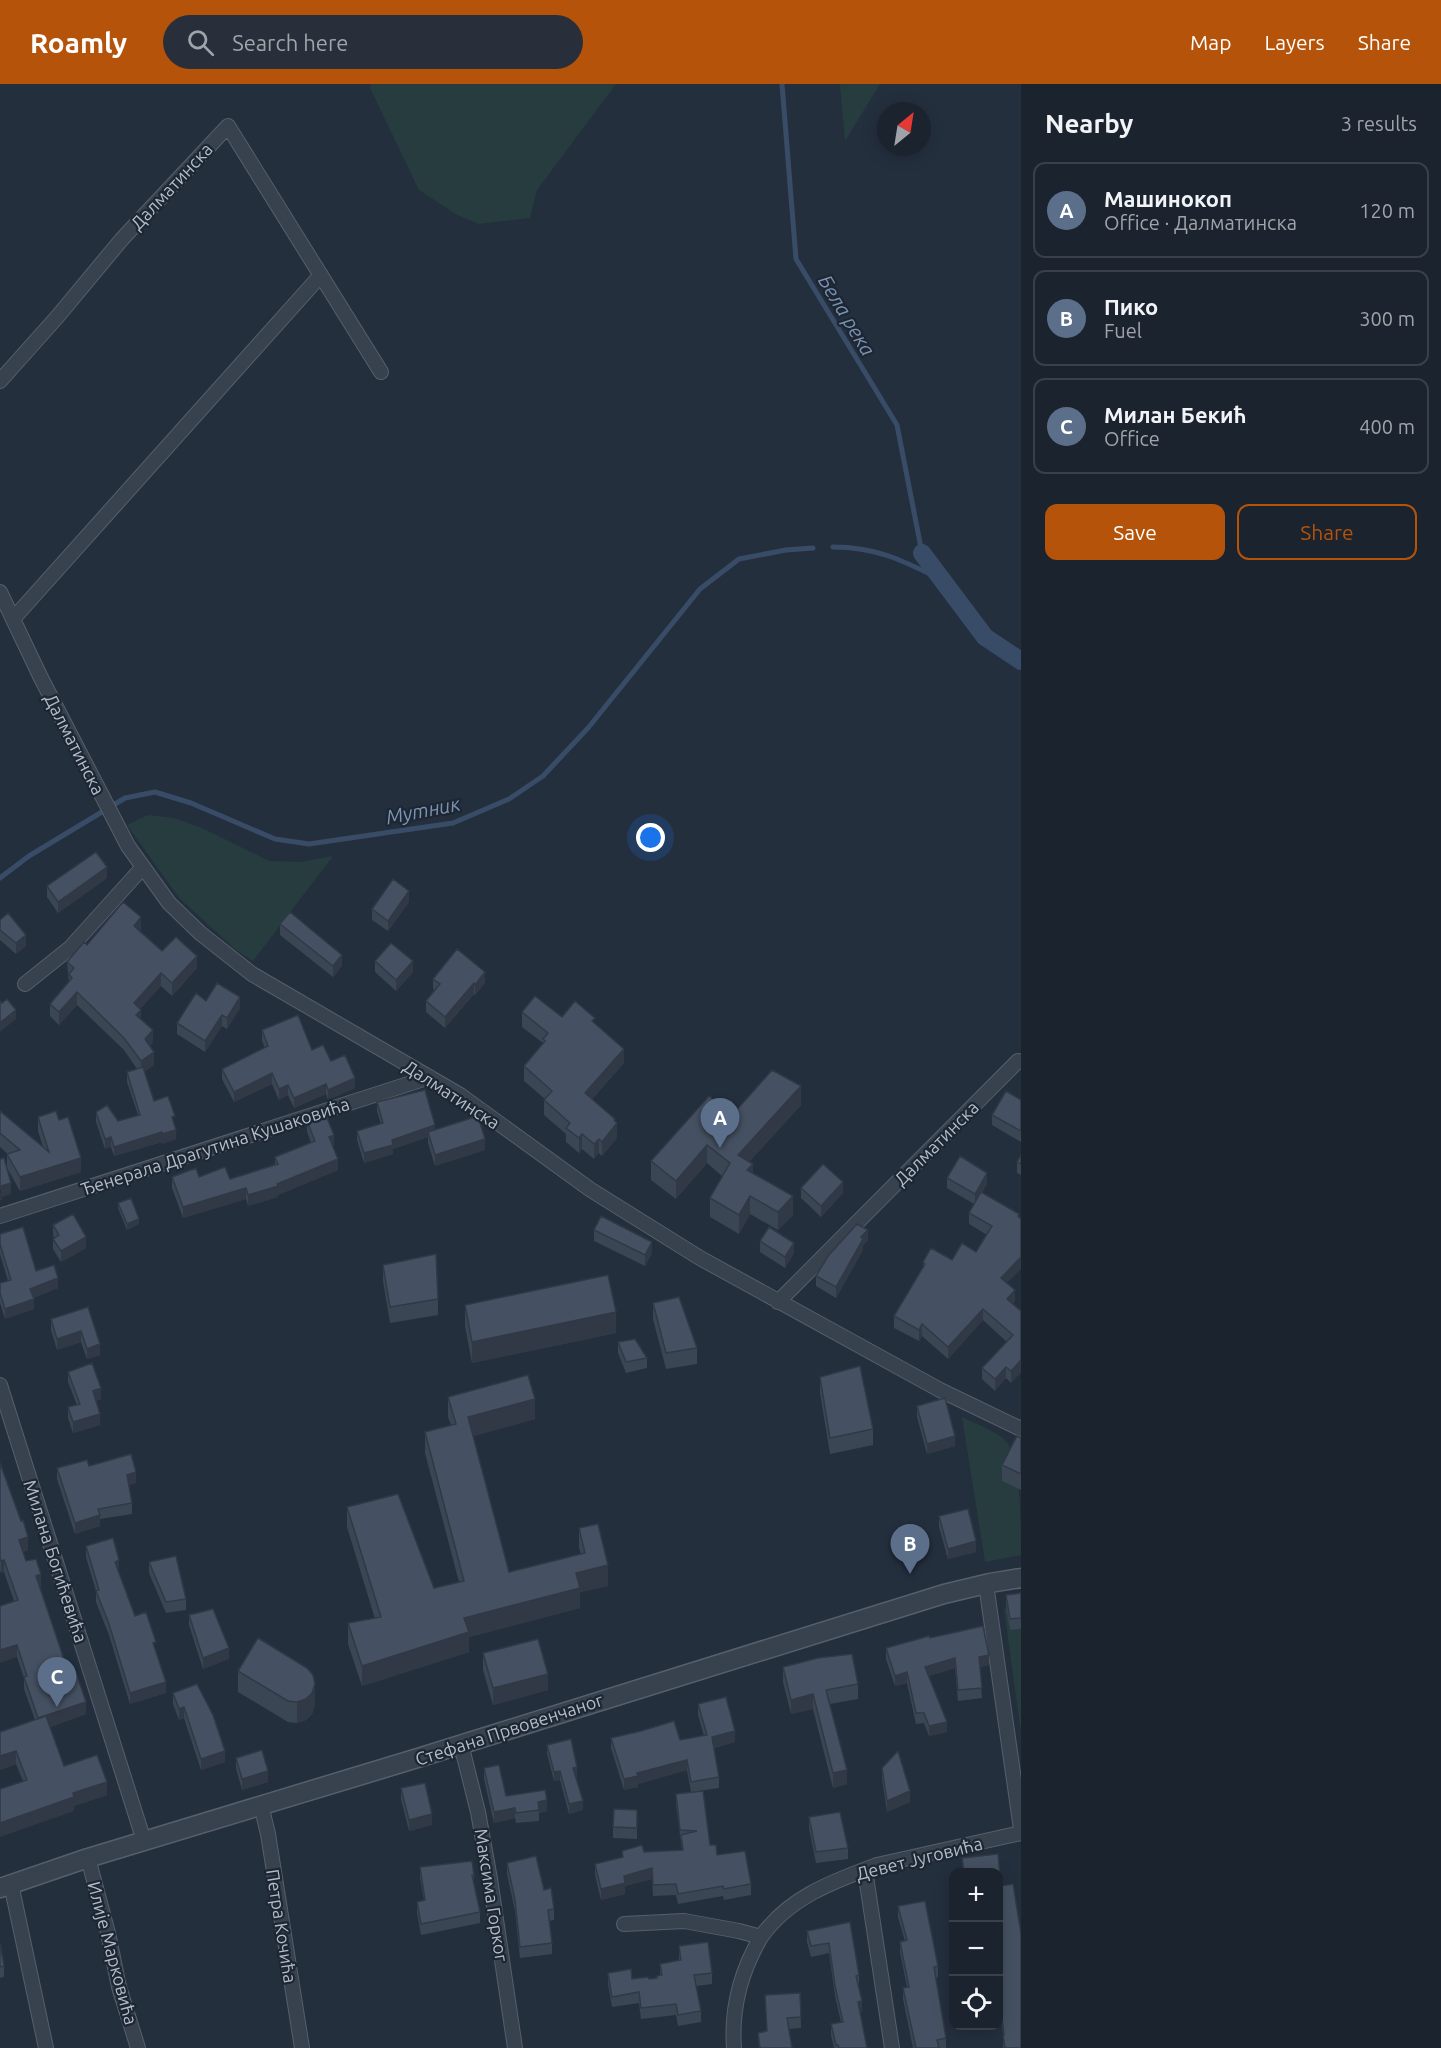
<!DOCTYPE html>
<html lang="en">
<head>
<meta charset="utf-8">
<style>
	body { margin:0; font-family:Ubuntu,sans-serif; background:#282f3a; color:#f1f3f6 }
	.controls { position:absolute; right:18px; bottom:18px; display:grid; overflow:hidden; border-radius:12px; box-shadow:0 3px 15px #0003 }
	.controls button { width:54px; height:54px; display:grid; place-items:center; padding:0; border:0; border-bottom:2px solid #39404a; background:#1b232e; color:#f1f3f6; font:30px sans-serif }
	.compass { position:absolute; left:877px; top:18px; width:54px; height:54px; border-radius:50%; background:#1b232e; box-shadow:0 3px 15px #0003; rotate:30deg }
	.you { position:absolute; left:651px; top:754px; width:21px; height:21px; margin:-15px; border:4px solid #fff; border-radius:50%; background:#1a73e8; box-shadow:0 0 0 9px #1a73e833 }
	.badge { display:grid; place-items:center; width:39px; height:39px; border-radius:50%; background:#b45309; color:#fff; font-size:20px; font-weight:700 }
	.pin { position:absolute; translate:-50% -50px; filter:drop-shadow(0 2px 3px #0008) }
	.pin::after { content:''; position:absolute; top:32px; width:21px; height:18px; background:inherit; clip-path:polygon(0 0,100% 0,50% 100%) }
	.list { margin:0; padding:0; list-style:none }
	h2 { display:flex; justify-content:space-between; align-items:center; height:78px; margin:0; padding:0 24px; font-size:26px }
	h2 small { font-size:20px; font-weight:400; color:#a0a4aa }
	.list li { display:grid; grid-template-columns:39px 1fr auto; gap:18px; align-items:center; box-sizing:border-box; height:96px; margin:0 12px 12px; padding:0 12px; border:2px solid #39404a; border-radius:12px }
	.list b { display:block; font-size:22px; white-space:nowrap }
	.list p { margin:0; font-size:20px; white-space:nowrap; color:#a0a4aa }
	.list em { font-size:20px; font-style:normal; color:#a0a4aa }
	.actions { display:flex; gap:12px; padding:18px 24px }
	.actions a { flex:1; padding:14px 0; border:2px solid #b45309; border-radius:12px; text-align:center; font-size:21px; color:#b45309 }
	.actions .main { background:#b45309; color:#fff }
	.icon { flex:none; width:33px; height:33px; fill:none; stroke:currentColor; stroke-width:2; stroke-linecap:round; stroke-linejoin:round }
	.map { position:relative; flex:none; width:1021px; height:1964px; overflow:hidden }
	header { display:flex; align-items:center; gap:36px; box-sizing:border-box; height:84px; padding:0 30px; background:#b45309; color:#fff }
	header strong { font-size:28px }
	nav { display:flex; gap:33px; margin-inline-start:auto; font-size:21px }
	.search { width:420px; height:54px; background:#282f3a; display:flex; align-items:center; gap:15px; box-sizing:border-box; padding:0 21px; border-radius:33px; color:#a0a4aa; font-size:22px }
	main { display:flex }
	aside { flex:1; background:#1b232e }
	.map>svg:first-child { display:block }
	.green { fill:#263c3f }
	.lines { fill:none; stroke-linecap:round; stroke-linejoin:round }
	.stream { stroke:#394c67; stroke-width:5 }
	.canal { stroke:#394c67; stroke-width:18 }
	.minor-casing { stroke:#565f6c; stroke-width:16 }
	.tertiary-casing { stroke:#565f6c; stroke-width:21 }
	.minor { stroke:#38414e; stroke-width:14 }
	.tertiary { stroke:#38414e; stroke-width:18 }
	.wall { fill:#3b4654 }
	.shaded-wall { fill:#303945 }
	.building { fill:#455162; stroke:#303945; stroke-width:1.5 }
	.labels { text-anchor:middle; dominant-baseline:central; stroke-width:4.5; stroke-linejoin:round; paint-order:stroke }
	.street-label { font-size:18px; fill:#b4bcc9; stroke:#1d2633 }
	.water-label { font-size:20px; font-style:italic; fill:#7c92b1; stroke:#1d2633 }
</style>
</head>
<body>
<header>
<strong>Roamly</strong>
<div class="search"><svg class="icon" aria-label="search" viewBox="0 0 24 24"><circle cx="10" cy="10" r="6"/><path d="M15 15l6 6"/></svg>Search here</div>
<nav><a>Map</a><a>Layers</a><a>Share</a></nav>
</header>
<main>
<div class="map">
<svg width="1021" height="1964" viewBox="0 0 1021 1964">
	<rect width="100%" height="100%" fill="#242f3e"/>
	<path class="green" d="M371,0H616L537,106L530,134L479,140L457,131L419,106L370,4Z
		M840,0H880L845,57Z
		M148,731L174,734L202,744L269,777L300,778L333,772L253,877L236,866L179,814L127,741Z
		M962,1333C974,1339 998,1348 1006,1357C1021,1378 1021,1443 1021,1471L985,1478Z
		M1007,1524L1010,1546L1021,1545V1649L1004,1525Z"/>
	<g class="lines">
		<path class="stream" d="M782,0L796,175L897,341L922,469
			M833,463C877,463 904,477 942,496
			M0,794L29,772L125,714L155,708L191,719L275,755L309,760L453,739L509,715L543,692L588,644L700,505L739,475L786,466L813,464"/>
		<path class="canal" d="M922,469L985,553L1021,577"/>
		<g class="minor-casing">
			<path id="minor" d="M0,297L58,232L122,155L228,42L381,288
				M0,508L41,594L128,762L169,819L200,849L252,890L460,1011L591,1106L700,1174L940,1306L1021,1345
				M13,535L321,191
				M25,900L70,864L143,783
				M0,1132L430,993
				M778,1218L1018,977
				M0,1301L144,1757
				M986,1500L1021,1745
				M461,1660L478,1728L490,1795L515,1964
				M261,1721L268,1750L302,1964
				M88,1774L108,1849L119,1903L138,1964
				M865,1786L892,1964
				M11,1800L46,1964
				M624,1840L684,1837L739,1847L761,1853C789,1813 834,1797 877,1781L1021,1749
				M734,1964C731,1924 741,1887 761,1853"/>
		</g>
		<g class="tertiary-casing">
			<path id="tertiary" d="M0,1804L88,1774L421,1673L944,1510L990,1499L1021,1494"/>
		</g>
		<use href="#minor" class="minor"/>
		<use href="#tertiary" class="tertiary"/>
	</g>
	<path class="wall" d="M107,794L58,829L47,813V802Z
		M409,818L388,847L372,836V825Z
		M0,836L26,862L16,870L0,856Z
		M280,840L342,882L333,893L280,851Z
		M141,845L140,847L162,867L197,884L172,912L161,902L140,925L141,935L153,958L150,962L154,981L144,988L154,1017L175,1041L176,1055L162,1060V1058L114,1072L111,1063L105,1065L96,1038V1028L118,1037L138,1031L127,998V988L137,985L124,966L77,921L59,941L50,932V920L69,898L67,878L87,861Z
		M375,877L413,888L396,907L375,888Z
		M433,895L485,899L475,911L474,910L445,944L426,928V917L435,907L433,905Z
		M206,917L240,924L227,945L222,942L205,968L177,950V939Z
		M522,928L595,939L624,979L592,1015L615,1037L617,1054L602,1072L599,1069L594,1075L582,1065L579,1069L566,1058V1050L544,1031V1016L545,1015L524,997V982L543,959L522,943Z
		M262,946L312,966L331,977L355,1004L328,1016L326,1010L294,1024L288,1011L279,1016L272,1000L234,1018L222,995V985L265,964L262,957Z
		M1021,1016V1058L992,1041V1031Z
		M377,1018L435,1046L485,1066L435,1082L428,1059V1053L393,1065V1070L364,1079L357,1056V1047L381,1040L377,1027Z
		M801,1021L749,1078L753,1090L793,1131L778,1146L750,1130L739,1150L710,1133V1114L722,1092L707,1079L676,1115L651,1096V1077L733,1030Z
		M0,1027L43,1063L38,1047V1033L59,1036L81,1088L20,1107L7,1084V1070H8L0,1063Z
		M307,1037L334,1062H333L338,1086L278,1111V1113L248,1122L246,1115L183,1134L172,1104V1093H199L230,1095L275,1080V1073L311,1059L307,1047Z
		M1021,1071V1091L1017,1089V1078Z
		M947,1094L987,1100L982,1108L1007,1199L1015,1217L1013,1220L1021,1227V1288L1011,1299L1006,1294L995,1307L982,1295V1284L1007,1258L983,1236L948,1275L922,1252L919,1257L894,1244V1232L923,1183V1178L952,1176L976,1168L987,1151L969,1140V1129L974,1120L947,1104Z
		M801,1104L843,1109L821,1133L801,1114Z
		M118,1119L139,1140L127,1146L118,1124Z
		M53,1141L86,1164L61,1178L53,1165V1155L55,1154L53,1152Z
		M594,1146L652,1169L645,1182L594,1157Z
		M0,1150L36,1187L58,1204L33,1214L34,1225L5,1235L0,1219V1199L8,1197L0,1170Z
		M760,1157L794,1169L785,1184L760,1168Z
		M868,1157L863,1161V1166L836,1214L816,1202V1192Z
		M383,1181L438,1215V1231L390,1239L383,1197Z
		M653,1219L697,1264V1280L666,1285L653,1235Z
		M465,1221L616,1249L472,1279L465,1242Z
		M88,1223L100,1271L87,1275L81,1258L57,1266L51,1246V1235Z
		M618,1258L647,1274V1284L626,1289L618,1269Z
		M68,1288L101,1315L96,1317L100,1341L73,1349L68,1334V1323L77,1321L68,1298Z
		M820,1293L873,1345V1361L830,1370L820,1309Z
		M448,1313L535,1335L473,1352L509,1488L581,1470L579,1464V1444L608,1502L580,1508V1524L469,1553V1568L362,1602L348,1560V1539L375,1535L347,1443V1423L434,1504L459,1498L425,1369V1348L451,1341L448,1333Z
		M917,1322L955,1362L927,1370L917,1333Z
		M1021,1354V1406L1002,1397V1381Z
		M0,1379L28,1466L23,1468L26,1477L41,1503H40L70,1593L86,1630L50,1643L64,1682L107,1711L74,1722V1727L23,1697L16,1680L0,1686V1648L35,1636L24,1605V1594L17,1573L14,1517L4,1488L1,1489L0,1486Z
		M89,1382L136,1399L129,1401L132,1419V1430L100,1435V1442L75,1450L57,1395V1384Z
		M939,1432L976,1468L948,1475L939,1443Z
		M86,1462L119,1487L118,1488L135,1532L156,1568L166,1609L130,1620L109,1551L96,1518V1507L86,1473Z
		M149,1478L186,1515V1526L166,1529L149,1489Z
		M1021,1509V1545L1010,1546L1006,1522V1511Z
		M189,1531L229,1575L203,1585L189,1541Z
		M930,1554L989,1581L980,1583L982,1614L958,1617L955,1584L929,1592L947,1648L929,1652L924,1639L916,1640L907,1599L895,1602L886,1575V1564Z
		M483,1569L548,1606L493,1621L483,1586Z
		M783,1583L858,1600V1615L830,1620L847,1700L833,1704L813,1625L791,1630L783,1598Z
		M238,1587L315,1621L312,1630L306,1636L297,1639L288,1638L238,1608Z
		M173,1609L225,1678L201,1686L184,1634L179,1636L173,1620Z
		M698,1620L735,1658L714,1664L719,1693V1704L698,1707L710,1761L717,1771L751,1800V1811L724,1816L723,1812L678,1820L676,1811L653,1812L652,1795L625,1802V1810L601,1816L595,1791V1780L622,1773V1767L644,1768L682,1766L676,1721V1710L691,1708L687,1686L638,1700V1703L624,1706L611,1664V1654L680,1656L704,1652L698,1631Z
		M547,1661L577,1692L576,1693L583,1726L569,1730L560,1696L554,1697L547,1670Z
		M236,1674L268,1698L242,1706L236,1684Z
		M484,1684L506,1712L547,1727L539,1729V1737L516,1739L515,1734L494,1739L484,1695Z
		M882,1684L910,1718L887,1728L882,1695Z
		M401,1704L432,1741L409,1747L401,1715Z
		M637,1726V1755L613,1754V1743Z
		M809,1733L848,1764V1775L816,1779L809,1744Z
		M998,1770L1001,1802L1013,1800L1021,1850V1964H1003V1951L999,1919V1788H963L962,1774Z
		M507,1779L544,1806L554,1825V1836L549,1837L552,1859V1870L520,1874L515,1827L507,1790Z
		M420,1783L474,1791V1799L480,1828V1839L421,1851L417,1829V1818L424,1816L420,1794Z
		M898,1822L938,1882V1893L936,1894L946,1954V1964H913L903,1915V1904L907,1903L900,1868V1858L905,1857L898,1833Z
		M850,1838L859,1891V1902L862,1928H860L867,1964H834L831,1951V1940L841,1938L835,1912L829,1869L811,1873L807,1858V1847Z
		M0,1859L4,1882V1893L0,1894Z
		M679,1862L712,1889V1900L696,1902L701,1927V1938L678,1942L676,1931L641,1935L639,1919L612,1923L608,1900V1889L632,1895H649L657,1894L660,1891V1880L679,1876Z
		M800,1909L801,1944L789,1945L792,1964H759L758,1949L766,1947Z"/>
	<path class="shaded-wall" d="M107,783V794L58,829V818Z
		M409,807V818L388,847V837Z
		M141,833V845L134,854V842Z
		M26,851V862L16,870V859Z
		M342,871V882L333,893V882Z
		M197,872V884L172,912V899Z
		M413,877V888L396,907V896Z
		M485,888V899L475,911V901Z
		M161,889V902L134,932V919Z
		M474,899V910L445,944V933Z
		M77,908V921L59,941V928Z
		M240,913V924L227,945V934Z
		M16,926V935L0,948V939Z
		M141,926V938L136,931Z
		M222,931V942L205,968V957Z
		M153,946V958L145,968V955Z
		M624,965V979L585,1024V1009Z
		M154,968V981L141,990V977Z
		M272,989V1000L234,1018V1008Z
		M355,994V1004L328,1016V1006Z
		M326,1000V1010L294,1024V1014Z
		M288,1001V1011L279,1016V1005Z
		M801,1002V1021L738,1090V1071Z
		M615,1035V1042L617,1039V1054L602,1072V1058Z
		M435,1041V1051L428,1048V1053L393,1065V1070L364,1079V1069L392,1056Z
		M176,1046V1055L162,1060V1050Z
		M162,1048V1058L114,1072V1063Z
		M582,1050V1065L579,1069V1054Z
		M334,1051V1062L329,1064V1053Z
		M111,1053V1063L105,1065V1055Z
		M485,1055V1066L435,1082V1071Z
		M599,1055V1069L594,1075V1060Z
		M707,1061V1079L676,1115V1097Z
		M81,1074V1088L20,1107V1093Z
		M338,1075V1086L278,1111V1113L248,1122V1111Z
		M753,1080V1099L747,1086Z
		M987,1089V1100L975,1121V1110Z
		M843,1098V1109L821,1133V1122Z
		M11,1099V1110L2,1113V1116H0L1,1102Z
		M246,1104V1115L183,1134V1123Z
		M750,1112V1130L739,1150V1131Z
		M793,1112V1131L778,1146V1128Z
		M139,1135V1140L127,1146V1140Z
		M868,1146V1157L863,1161V1166L836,1214V1203L861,1153Z
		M86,1153V1164L61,1178V1167Z
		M652,1158V1169L645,1182V1171Z
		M794,1159V1169L785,1184V1173Z
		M1021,1173V1185L1001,1205V1194Z
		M58,1194V1204L30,1215V1205Z
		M1015,1206V1217L1007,1226V1215Z
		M34,1215V1225L5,1235V1225Z
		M983,1225V1236L948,1275V1263Z
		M616,1228V1249L472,1279V1258Z
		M922,1240V1252L919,1257V1246Z
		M81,1247V1258L57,1266V1255Z
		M100,1260V1271L87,1275V1265Z
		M1021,1276V1288L1011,1299V1287Z
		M1006,1283V1294L995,1307V1295Z
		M101,1304V1315L93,1318V1307Z
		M535,1315V1335L468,1354V1333Z
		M100,1330V1341L73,1349V1338Z
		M955,1352V1362L927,1370V1360Z
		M136,1388V1399L127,1401V1391Z
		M100,1431V1442L75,1450V1439Z
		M28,1453V1466L19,1469V1456Z
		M976,1457V1468L948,1475V1465Z
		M4,1476V1488L1,1489V1477Z
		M119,1476V1487L115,1489V1478Z
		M608,1481V1502L580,1508V1524L469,1553V1568L362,1602V1582L464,1534L576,1489Z
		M41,1490V1503L36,1504V1492Z
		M17,1561V1573L0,1579V1566Z
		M229,1564V1575L203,1585V1574Z
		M989,1571V1581L979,1583V1573Z
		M955,1574V1584L925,1593V1583Z
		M907,1588V1599L895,1602V1592Z
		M548,1590V1606L493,1621V1604Z
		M166,1598V1609L130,1620V1609Z
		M315,1600V1621L312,1630L306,1636L297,1639V1618Z
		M813,1610V1625L791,1630V1616Z
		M86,1618V1630L38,1647V1634Z
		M184,1623V1634L179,1636V1625Z
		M947,1638V1648L929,1652V1642Z
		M735,1647V1658L712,1664V1653Z
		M16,1667V1680L0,1686V1672Z
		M225,1667V1678L201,1686V1675Z
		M687,1676V1686L638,1700V1703L624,1706V1695L637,1689Z
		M577,1683V1692L573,1693V1684Z
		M847,1686V1700L833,1704V1689Z
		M268,1687V1698L242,1706V1695Z
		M560,1687V1696L554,1697V1688Z
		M107,1698V1711L74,1722V1727L0,1753V1739L73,1709Z
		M910,1707V1718L887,1728V1717Z
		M547,1716V1727L539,1729L538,1718Z
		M583,1717V1726L569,1730V1720Z
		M515,1724V1734L494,1739V1728Z
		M432,1730V1741L409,1747V1736Z
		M652,1784V1795L625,1802V1810L601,1816V1805L624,1792Z
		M862,1917V1928L858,1929V1918Z"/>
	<path class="building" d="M96,768L107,783L58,818L47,802Z
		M393,795L409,807L388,837L372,825Z
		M123,818L141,833L134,842L162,867L176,853L197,872L172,899L161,889L134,919L141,926L136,931L153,946L145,955L154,968L141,977L124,954L77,908L59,928L50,920L72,894L69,890L74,884L67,878L84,858L87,861Z
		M290,828L342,871L333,882L280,840Z
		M8,829L26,851L16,859L0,846V836Z
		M391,859L413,877L396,896L375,877Z
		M457,865L485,888L475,901L474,899L445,933L426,917L440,900L433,895Z
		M217,899L240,913L227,934L222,931L205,957L177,939L196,909L206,917Z
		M535,912L562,933L575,917L595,934L592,937L624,965L585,1009L615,1035L614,1036L617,1039L602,1058L599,1055L594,1060L582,1050L579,1054L566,1044L570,1039L544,1016L552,1007L524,982L545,957L543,955L548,949L522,928Z
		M7,915L16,926L0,939V917L2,919Z
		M298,931L312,966L323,961L331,977L345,971L355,994L328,1006L326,1000L294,1014L288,1001L279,1005L272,989L234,1008L222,985L268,962L262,946Z
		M143,983L154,1017L168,1012L175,1032L172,1033L176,1046L162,1050V1048L114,1063L111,1053L105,1055L96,1028L107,1021L118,1037L140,1031L127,988Z
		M772,986L801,1002L738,1071L753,1080L747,1086L793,1112L778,1128L750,1112L739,1131L710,1114L730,1079L707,1061L676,1097L651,1077L709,1012L733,1030Z
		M425,1006L435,1041L392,1056L393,1061L364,1069L357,1047L383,1039L377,1018Z
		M1006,1007L1021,1016V1047L992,1031Z
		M0,1027L49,1068L38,1033L56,1027L59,1036L68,1033L81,1074L20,1093L7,1070L20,1066L0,1049Z
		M325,1029L334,1051L329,1053L338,1075L277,1100L278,1102L248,1111L246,1104L183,1123L172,1093L196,1084L199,1093L225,1083L230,1095L278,1080L275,1073L315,1057L307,1037Z
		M478,1032L485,1055L435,1071L428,1048Z
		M1021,1071V1080L1017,1078Z
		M960,1072L987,1089L975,1110L947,1094Z
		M4,1074L11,1099L1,1102L2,1105H0V1075Z
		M823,1080L843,1098L821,1122L801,1104Z
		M981,1108L1019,1130L1018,1132L1021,1135V1173L1001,1194L1015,1206L1007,1215L1021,1227V1276L1011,1287L1006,1283L995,1295L982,1284L1013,1251L983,1225L948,1263L922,1240L919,1246L894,1232L925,1180L923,1178L931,1164L952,1176L962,1159L976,1168L992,1142L969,1129Z
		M131,1114L139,1135L127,1140L118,1119Z
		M73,1130L86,1153L61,1167L53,1155L59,1151L53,1141Z
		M601,1132L652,1158L645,1171L594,1146Z
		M857,1140L868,1146L861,1153L863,1155L836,1203L816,1192L828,1172Z
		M23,1143L36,1187L54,1181L58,1194L30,1205L34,1215L5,1225L0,1209V1199L11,1196L0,1160V1150Z
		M769,1143L794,1159L785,1173L760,1157Z
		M436,1170L438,1215L390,1223L383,1181Z
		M608,1191L616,1228L472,1258L465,1221Z
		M679,1213L697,1264L666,1269L653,1219Z
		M88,1223L100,1260L87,1265L81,1247L57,1255L51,1235Z
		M635,1255L647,1274L626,1278L618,1258Z
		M92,1279L101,1304L93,1307L100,1330L73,1338L68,1323L80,1320L68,1288Z
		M860,1282L873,1345L830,1354L820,1293Z
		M528,1291L535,1315L468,1333L509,1488L585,1469L579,1444L598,1440L608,1481L576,1489L580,1504L464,1534L469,1548L362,1582L348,1539L381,1533L347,1423L398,1410L434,1504L464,1497L425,1348L456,1340L448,1313Z
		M945,1314L955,1352L927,1360L917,1322Z
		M1017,1352L1021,1354V1390L1002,1381Z
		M131,1370L136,1388L127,1391L132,1419L98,1425L100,1431L75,1439L57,1384L87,1376L89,1382Z
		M0,1379L21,1437L23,1436L28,1453L19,1456L26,1477L36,1475L41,1490L36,1492L70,1593L77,1591L86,1618L38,1634L24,1593L27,1592L17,1561L0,1566V1522L18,1516L4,1476L1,1477L0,1473Z
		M968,1425L976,1457L948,1465L939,1432Z
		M113,1454L119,1476L115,1478L135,1532L146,1528L156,1558L153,1559L166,1598L130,1609L109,1540L96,1507L99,1506L86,1462Z
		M176,1472L186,1515L166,1518L149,1478Z
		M1021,1509V1534L1010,1535L1006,1511Z
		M213,1525L229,1564L203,1574L189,1531Z
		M983,1542L989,1571L979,1573L982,1604L958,1606L955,1574L925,1583L947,1638L929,1642L924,1629H916L907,1588L895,1592L886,1564L929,1552L930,1554Z
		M258,1554L307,1584L313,1591L315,1600L312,1609L306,1615L297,1618L288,1617L238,1587Z
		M538,1555L548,1590L493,1604L483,1569Z
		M852,1570L858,1600L826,1606L847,1686L833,1689L813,1610L791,1616L783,1583L818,1574Z
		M197,1600L213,1631L225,1667L201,1675L184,1623L179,1625L173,1609Z
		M726,1613L735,1647L712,1653L719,1693L691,1698L687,1676L637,1689L638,1692L624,1695L611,1654L641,1647L674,1637L680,1656L707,1651L698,1620Z
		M46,1632L64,1682L97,1671L107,1698L73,1709L74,1713L0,1739V1705L27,1696L16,1667L0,1672V1648Z
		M571,1655L577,1683L573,1684L583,1717L569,1720L560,1687L554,1688L547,1661Z
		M262,1666L268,1687L242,1695L236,1674Z
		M898,1667L910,1707L887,1717L882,1684Z
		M499,1681L506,1712L545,1706L547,1716L538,1718L539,1726L516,1729L515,1724L494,1728L484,1684Z
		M425,1699L432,1730L409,1736L401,1704Z
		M703,1707L710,1761H716L717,1771L745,1767L751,1800L724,1805L723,1802L678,1810L676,1800L653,1801L652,1784L624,1792L625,1799L601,1805L595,1780L623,1773L622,1767L642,1761L644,1768L683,1766L681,1751L697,1747L680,1746L676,1710Z
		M614,1725L637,1726V1744L613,1743Z
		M840,1728L848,1764L816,1768L809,1733Z
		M998,1770L1001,1802L1013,1800L1021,1850V1964H1005L1003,1951H1004L999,1909V1788H964L962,1774Z
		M536,1772L544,1806L551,1804L554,1825L548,1826L552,1859L520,1863L515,1816L507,1779Z
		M472,1777L474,1791H472L480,1828L421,1840L417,1818L425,1816L420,1783Z
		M925,1817L938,1882L934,1883L946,1954L937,1956L939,1964H916L903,1904L909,1903L900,1858L907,1856L898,1822Z
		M850,1838L859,1891L856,1892L862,1917L858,1918L867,1964H839L838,1961H836L831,1940L843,1938L835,1902L829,1859L811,1862L807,1847Z
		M708,1858L712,1889L694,1891L701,1927L678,1931L676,1920L641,1924L639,1908L612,1913L608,1889L631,1885L632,1895L648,1893L649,1895L657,1894V1892L662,1891L660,1880L681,1876L679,1862Z
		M0,1859L4,1882L0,1883Z
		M800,1909L801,1933L787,1934L792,1964H760L758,1949L767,1947L765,1911Z"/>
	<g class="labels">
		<g class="street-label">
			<text transform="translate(171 102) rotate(-47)">Далматинска</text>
			<text transform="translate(75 660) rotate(63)">Далматинска</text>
			<text transform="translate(452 1010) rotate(33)">Далматинска</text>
			<text transform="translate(936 1059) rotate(-45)">Далматинска</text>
			<text transform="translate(215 1062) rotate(-18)">Ђенерала Драгутина Кушаковића</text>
			<text transform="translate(56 1477) rotate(72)">Милана Богићевића</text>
			<text transform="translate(509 1645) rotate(-18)">Стефана Првовенчаног</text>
			<text transform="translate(919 1774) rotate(-14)">Девет Југовића</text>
			<text transform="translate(492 1811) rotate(81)">Максима Горког</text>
			<text transform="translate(282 1842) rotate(81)">Петра Кочића</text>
			<text transform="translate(113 1869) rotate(75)">Илије Марковића</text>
		</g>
		<g class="water-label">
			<text transform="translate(847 231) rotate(59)">Бела река</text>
			<text transform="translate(423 726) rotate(-11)">Мутник</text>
		</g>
	</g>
</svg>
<div class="controls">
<button>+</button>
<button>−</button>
<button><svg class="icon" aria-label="locate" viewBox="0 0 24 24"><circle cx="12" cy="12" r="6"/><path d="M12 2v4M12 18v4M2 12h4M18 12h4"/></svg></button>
</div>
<svg class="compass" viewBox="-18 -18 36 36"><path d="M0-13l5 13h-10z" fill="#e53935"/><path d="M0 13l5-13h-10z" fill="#a0a4aa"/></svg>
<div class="you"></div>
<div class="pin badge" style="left:720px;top:1064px;background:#5c6f8a">A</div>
<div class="pin badge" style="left:910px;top:1490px;background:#5c6f8a">B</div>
<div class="pin badge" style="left:57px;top:1623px;background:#5c6f8a">C</div>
</div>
<aside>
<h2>Nearby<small>3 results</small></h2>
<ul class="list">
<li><span class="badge" style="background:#5c6f8a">A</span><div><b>Машинокоп</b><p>Office · Далматинска</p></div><em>120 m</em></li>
<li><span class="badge" style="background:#5c6f8a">B</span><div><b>Пико</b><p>Fuel</p></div><em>300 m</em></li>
<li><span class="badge" style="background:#5c6f8a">C</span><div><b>Милан Бекић</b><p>Office</p></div><em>400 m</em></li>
</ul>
<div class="actions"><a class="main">Save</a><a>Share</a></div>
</aside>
</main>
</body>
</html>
